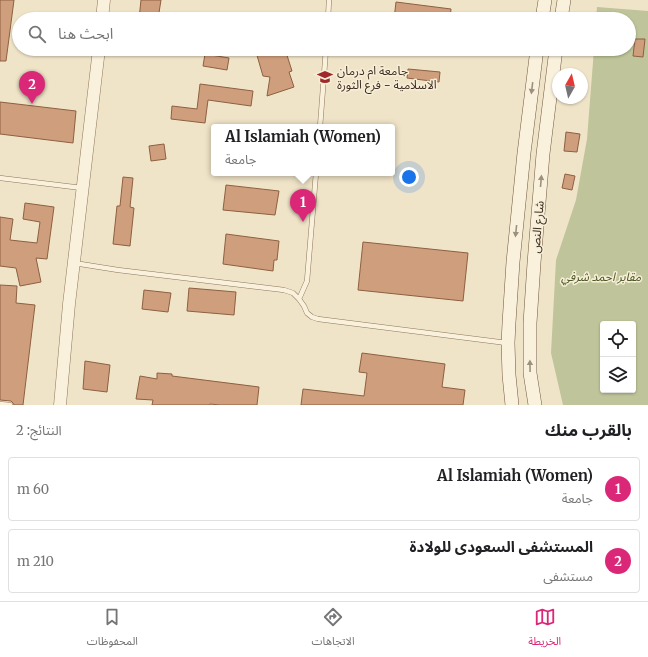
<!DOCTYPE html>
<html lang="ar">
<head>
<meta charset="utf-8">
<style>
	body { margin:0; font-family:Merriweather,"Noto Sans Arabic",serif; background:#f6f6f6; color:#202124; direction:rtl }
	.controls { position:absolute; right:12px; bottom:12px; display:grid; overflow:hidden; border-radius:4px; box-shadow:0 1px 3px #0004 }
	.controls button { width:36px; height:36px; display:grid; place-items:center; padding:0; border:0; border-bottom:1px solid #e0e0e0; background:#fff; color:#202124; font:20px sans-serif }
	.compass { position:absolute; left:552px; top:68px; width:36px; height:36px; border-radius:50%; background:#fff; box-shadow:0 1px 3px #0004; rotate:8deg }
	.you { position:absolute; left:409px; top:177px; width:14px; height:14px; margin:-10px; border:3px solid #fff; border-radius:50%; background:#1a73e8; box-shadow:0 0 0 6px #1a73e833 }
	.badge { display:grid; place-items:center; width:26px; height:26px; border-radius:50%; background:#db2777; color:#fff; font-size:13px; font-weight:700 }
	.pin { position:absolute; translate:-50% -33px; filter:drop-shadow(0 1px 2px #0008) }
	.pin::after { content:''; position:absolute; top:21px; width:14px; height:12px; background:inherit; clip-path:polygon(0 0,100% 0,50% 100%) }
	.popup { position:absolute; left:211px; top:124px; width:184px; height:52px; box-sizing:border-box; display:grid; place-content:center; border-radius:4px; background:#fff; filter:drop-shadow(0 1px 3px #0005); font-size:13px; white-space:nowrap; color:#757577 }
	.popup b { font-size:15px; color:#202124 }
	.popup::after { content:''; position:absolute; left:50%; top:100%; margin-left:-8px; border:8px solid transparent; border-top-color:#fff }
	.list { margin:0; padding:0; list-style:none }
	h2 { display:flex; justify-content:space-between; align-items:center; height:52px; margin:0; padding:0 16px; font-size:17px }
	h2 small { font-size:13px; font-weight:400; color:#757577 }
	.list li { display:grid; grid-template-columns:26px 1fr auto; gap:12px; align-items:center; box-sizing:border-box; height:64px; margin:0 8px 8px; padding:0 8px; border:1px solid #e0e0e0; border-radius:4px }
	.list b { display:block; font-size:15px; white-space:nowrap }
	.list p { margin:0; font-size:13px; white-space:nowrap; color:#757577 }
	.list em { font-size:13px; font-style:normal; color:#757577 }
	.icon { flex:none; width:22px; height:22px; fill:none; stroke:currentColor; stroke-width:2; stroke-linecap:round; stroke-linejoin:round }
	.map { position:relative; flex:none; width:648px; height:405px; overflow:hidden; direction:ltr }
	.search { position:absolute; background:#fff; box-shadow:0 1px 3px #0004; left:12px; right:12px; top:12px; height:44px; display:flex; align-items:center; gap:10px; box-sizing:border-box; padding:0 14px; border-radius:22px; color:#757577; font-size:15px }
	.sheet { height:196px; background:#fff }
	nav { display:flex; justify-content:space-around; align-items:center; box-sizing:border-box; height:56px; border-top:1px solid #e0e0e0; background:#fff; font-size:11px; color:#757577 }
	nav a { display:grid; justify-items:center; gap:2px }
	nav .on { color:#db2777 }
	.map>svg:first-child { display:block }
	.cemetery { fill:#bfc49a; fill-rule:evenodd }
	.building { fill:#cf9f7d; stroke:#8d5f41 }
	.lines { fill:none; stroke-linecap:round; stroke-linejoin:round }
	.service-casing { stroke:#8d765c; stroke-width:5.5 }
	.tertiary-casing { stroke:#8d765c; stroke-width:13 }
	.secondary-casing { stroke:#6f573f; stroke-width:14 }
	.service { stroke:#faf1dc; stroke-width:4.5 }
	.tertiary { stroke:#faf1dc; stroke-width:12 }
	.secondary { stroke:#faf1dc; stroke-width:13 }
	.oneway { fill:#9c907e }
	.labels { text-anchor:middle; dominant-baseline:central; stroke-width:3; stroke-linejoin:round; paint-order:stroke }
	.poi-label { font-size:12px; fill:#3d2e20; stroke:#f7eed8; text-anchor:start }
	.street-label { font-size:12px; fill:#3d2e20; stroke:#f7eed8 }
	.park-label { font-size:12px; font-style:italic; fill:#4d5a26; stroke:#f7eed8 }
</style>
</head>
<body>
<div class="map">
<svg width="648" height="405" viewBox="0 0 648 405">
	<rect width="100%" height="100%" fill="#f0e4c8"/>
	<path class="cemetery" d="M597,7L648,11V405H563L551,353L556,260L576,200L587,139L594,49H629V19H596ZM603,324H633V390H603Z"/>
	<path class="building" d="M0,0H14L6,61H0Z
		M141,0H161L158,19H139Z
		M396,2L451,9L450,19H394Z
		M635,39H645L643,57L633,56Z
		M264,49H285L292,71L289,72L294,87L267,96L270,77L263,76L256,52Z
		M205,54L229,58L227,70L203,66Z
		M408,69L440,72L439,82L407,78Z
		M200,84L253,91L251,106L208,100L205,123L171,119L172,106L197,109Z
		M0,102L76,111L73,143L0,134Z
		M566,132L580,134L577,152L564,151Z
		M164,144L166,159L151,161L149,146Z
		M565,174L575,176L572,190L562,188Z
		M123,177L133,178L130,207L134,208L130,246L113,244L117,206H120Z
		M226,185L279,191L275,215L223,210Z
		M25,203L54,207L47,259L36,258L41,282L20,286L16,268L0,266V217L13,219L10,240L37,243L40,222L23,219Z
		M226,234L279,241L277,260H274L273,271L223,264Z
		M363,242L468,253L463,301L358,290Z
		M0,285L17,286L16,303L35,305L23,405H14L13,403L11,401L0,400Z
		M189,288L236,292L234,315L187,311Z
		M144,290L171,293L168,312L142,309Z
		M362,353L445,364L442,387L465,390L463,405H301L303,389L364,396L367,373L359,372Z
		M85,361L110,365L107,392L83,389Z
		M157,373L172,374V376L259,387L257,405H220L210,404V405H152L153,400L136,399L140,376L157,379Z"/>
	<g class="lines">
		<g class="service-casing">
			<path id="service" d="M328,19L329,0
				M320,127L326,49
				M0,178L82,188
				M74,263L118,270L284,290L293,293L299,299L304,306L307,313L312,317L318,319L507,343
				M299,299L307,281L316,173
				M0,404L10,405"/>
		</g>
		<g class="tertiary-casing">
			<path id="tertiary" d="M102,19L104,0
				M60,405L69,304L99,49"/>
		</g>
		<g class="secondary-casing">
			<path id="secondary" d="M542,19L545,0
				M561,19L564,0
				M512,405L509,375L508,343L509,323L513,262L524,153L537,49
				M535,405L530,373V323L534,263L543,154L556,49"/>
		</g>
		<use href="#service" class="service"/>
		<use href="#tertiary" class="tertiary"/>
		<use href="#secondary" class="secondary"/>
	</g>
	<defs><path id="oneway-solid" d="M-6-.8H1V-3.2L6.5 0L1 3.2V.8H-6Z"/></defs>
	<g class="oneway">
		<use href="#oneway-solid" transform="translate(532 88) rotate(97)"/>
		<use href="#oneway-solid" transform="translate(541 181) rotate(-85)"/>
		<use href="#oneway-solid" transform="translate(516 231) rotate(96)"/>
		<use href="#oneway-solid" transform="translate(530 366) rotate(-91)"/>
	</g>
	<defs>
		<g id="school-bare" transform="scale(1.2)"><path d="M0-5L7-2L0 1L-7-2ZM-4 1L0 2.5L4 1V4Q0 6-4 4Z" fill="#9e2a2b" stroke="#f7eed8" stroke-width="2.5" paint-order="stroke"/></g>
	</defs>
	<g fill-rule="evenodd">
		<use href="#school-bare" x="325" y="77"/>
	</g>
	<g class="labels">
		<g class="poi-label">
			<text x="337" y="70">جامعة ام درمان<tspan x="337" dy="14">الاسلامية - فرع الثورة</tspan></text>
		</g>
		<g class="street-label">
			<text transform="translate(537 227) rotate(-85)">شارع النص</text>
		</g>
		<g class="park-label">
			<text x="601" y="276">مقابر احمد شرفي</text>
		</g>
	</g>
</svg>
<div class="controls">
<button><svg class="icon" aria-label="locate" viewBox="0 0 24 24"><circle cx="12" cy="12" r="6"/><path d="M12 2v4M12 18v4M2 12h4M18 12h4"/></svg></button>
<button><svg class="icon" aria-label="layers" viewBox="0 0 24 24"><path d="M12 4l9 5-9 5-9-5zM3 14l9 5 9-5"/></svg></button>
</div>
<svg class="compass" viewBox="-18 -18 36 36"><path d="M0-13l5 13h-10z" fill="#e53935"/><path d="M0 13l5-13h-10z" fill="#757577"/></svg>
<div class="you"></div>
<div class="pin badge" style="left:303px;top:222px">1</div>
<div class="popup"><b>Al Islamiah (Women)</b>جامعة</div>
<div class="pin badge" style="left:32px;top:104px">2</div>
<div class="search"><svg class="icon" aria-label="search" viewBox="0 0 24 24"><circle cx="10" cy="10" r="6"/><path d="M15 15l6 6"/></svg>ابحث هنا</div>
</div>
<section class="sheet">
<h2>بالقرب منك<small>النتائج: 2</small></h2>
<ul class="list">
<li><span class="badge">1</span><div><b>Al Islamiah (Women)</b><p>جامعة</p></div><em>60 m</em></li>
<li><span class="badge">2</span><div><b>المستشفى السعودى للولادة</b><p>مستشفى</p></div><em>210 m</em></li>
</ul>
</section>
<nav>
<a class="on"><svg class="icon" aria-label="map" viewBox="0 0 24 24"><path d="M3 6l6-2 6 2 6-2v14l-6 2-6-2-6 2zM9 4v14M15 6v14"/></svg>الخريطة</a>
<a><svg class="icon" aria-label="directions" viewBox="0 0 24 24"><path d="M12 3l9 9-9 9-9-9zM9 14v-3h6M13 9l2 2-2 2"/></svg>الاتجاهات</a>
<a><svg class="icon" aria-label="saved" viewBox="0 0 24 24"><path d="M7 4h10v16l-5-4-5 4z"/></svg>المحفوظات</a>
</nav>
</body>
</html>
